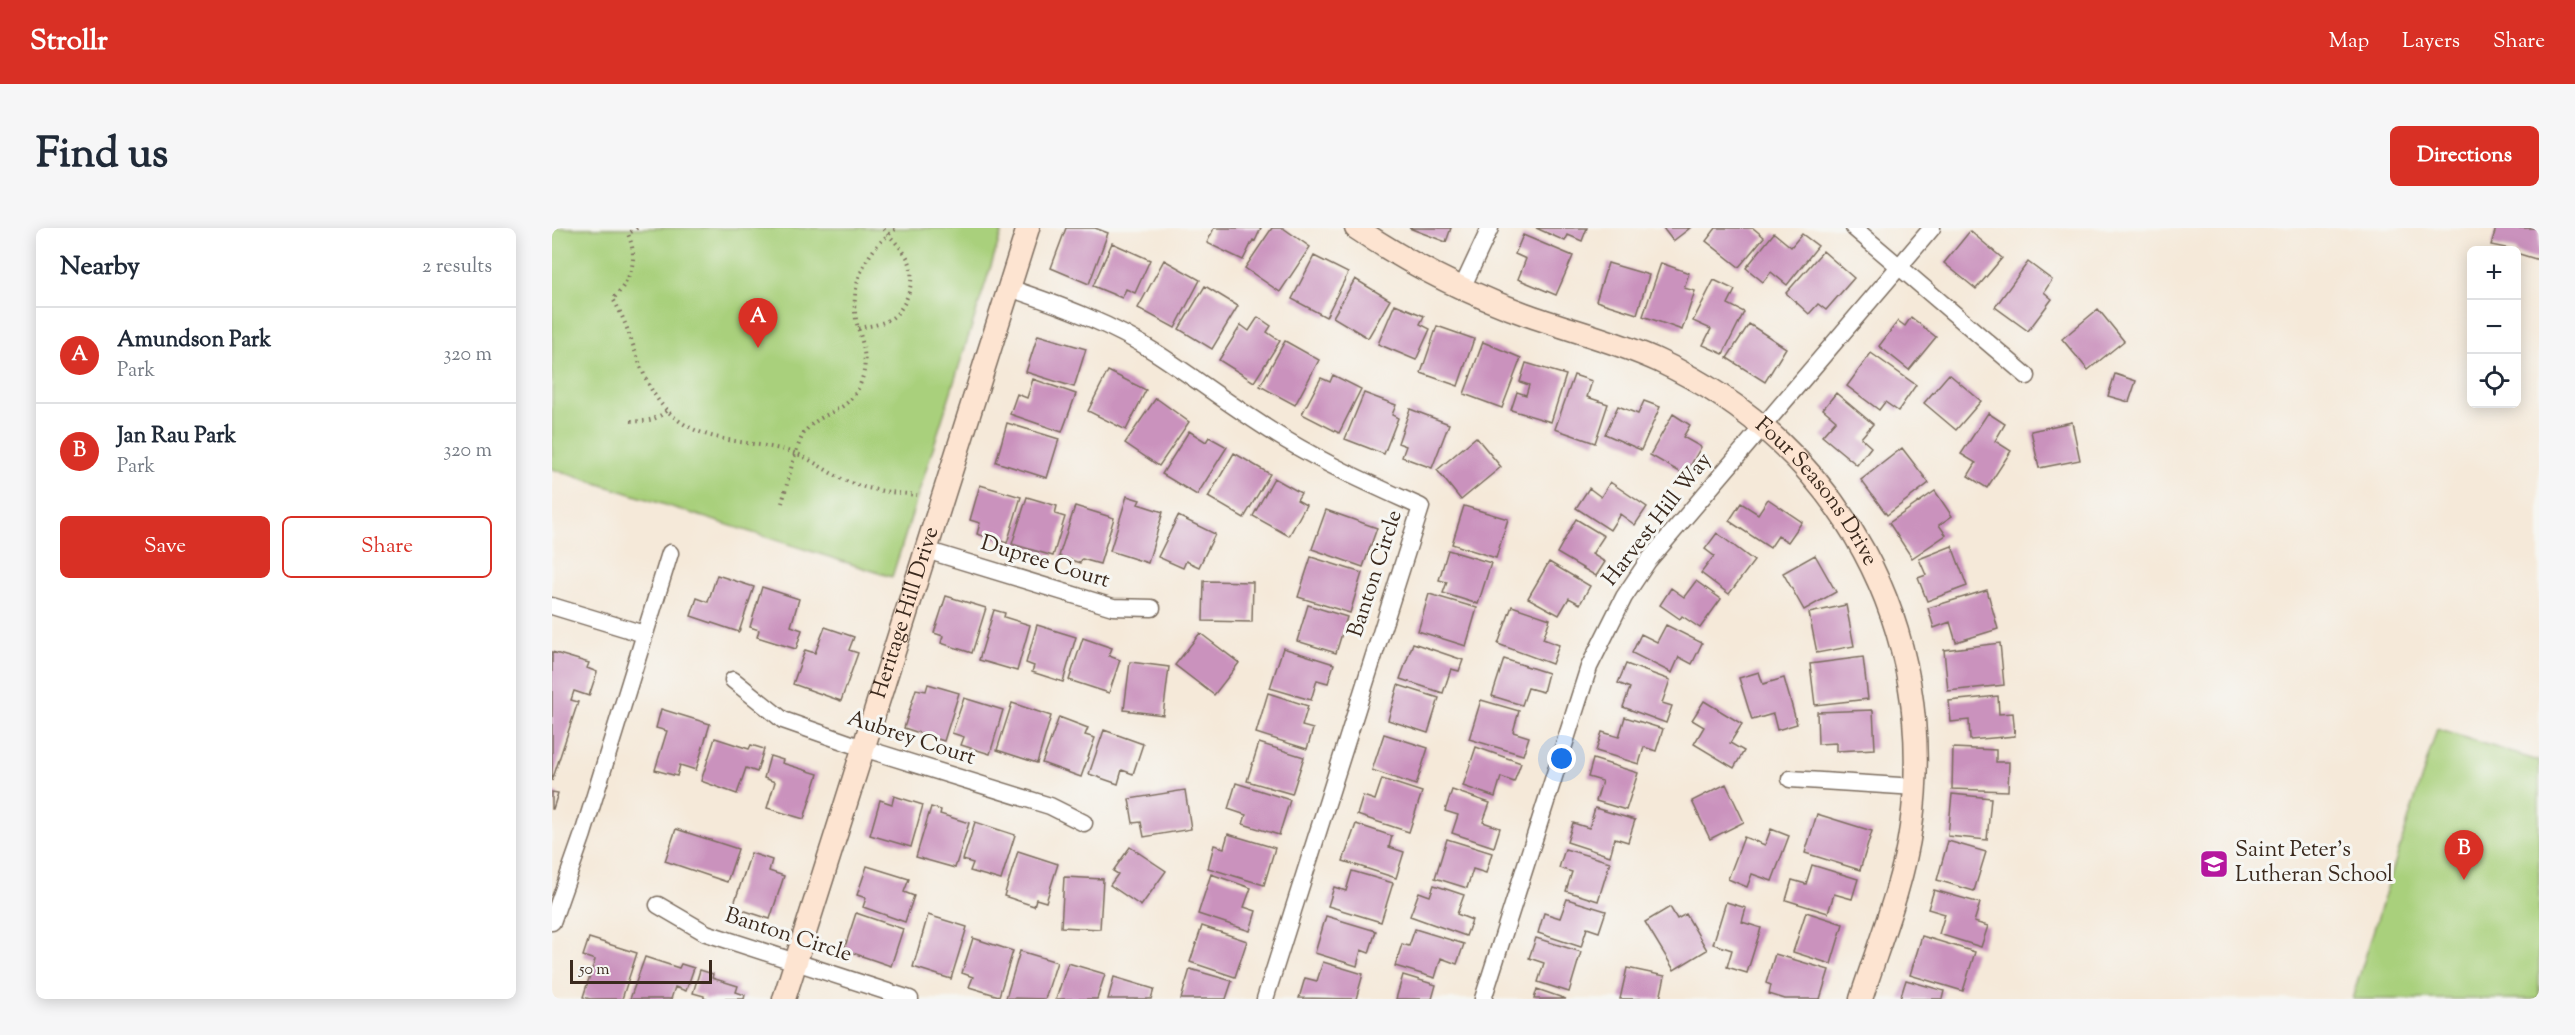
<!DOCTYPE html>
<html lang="en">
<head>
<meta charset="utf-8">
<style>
	body { margin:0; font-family:"Sorts Mill Goudy",serif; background:#f6f6f7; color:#1f2937 }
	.controls { position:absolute; right:18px; top:18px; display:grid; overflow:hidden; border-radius:9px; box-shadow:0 3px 15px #0003 }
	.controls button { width:54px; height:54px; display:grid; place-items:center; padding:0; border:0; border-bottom:2px solid #e0e1e3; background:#fff; color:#1f2937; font:30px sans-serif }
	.scale { position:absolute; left:18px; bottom:15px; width:142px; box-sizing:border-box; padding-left:6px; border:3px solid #3b2a1e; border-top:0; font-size:16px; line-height:21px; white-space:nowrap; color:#3b2a1e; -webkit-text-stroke:4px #f6f6f2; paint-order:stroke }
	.you { position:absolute; left:1010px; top:531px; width:21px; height:21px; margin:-15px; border:4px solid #fff; border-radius:50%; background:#1a73e8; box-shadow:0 0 0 9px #1a73e833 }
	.badge { display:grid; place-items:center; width:39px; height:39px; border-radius:50%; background:#d93025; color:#fff; font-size:20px; font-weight:700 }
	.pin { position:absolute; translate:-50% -50px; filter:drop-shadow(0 2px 3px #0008) }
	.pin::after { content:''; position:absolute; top:32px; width:21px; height:18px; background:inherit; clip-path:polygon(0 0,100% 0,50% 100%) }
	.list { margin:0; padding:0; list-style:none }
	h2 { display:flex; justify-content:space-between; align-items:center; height:78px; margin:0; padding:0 24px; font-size:26px }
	h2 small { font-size:20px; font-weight:400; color:#747a83 }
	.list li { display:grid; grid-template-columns:39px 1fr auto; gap:18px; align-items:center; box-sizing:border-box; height:96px; padding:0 24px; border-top:2px solid #e0e1e3 }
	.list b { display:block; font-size:22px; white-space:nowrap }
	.list p { margin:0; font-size:20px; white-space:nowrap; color:#747a83 }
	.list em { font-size:20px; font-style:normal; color:#747a83 }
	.actions { display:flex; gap:12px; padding:18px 24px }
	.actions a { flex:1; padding:14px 0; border:2px solid #d93025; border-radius:9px; text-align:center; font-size:21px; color:#d93025 }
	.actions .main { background:#d93025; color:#fff }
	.icon { flex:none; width:33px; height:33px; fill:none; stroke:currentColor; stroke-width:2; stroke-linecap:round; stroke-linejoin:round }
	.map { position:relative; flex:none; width:1987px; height:771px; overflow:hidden; border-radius:9px }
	header { display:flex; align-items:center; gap:36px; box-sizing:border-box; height:84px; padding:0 30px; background:#d93025; color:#fff }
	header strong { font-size:28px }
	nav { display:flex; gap:33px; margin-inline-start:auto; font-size:21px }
	.intro { display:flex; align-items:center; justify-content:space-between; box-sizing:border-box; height:144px; padding:0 36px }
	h1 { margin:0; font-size:42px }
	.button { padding:15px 27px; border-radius:9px; background:#d93025; color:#fff; font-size:21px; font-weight:700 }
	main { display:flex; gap:36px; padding:0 36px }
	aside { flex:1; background:#fff; border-radius:9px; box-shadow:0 3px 15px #0003 }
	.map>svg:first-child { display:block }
	.green { fill:#a9d07b; stroke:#727d4c; stroke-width:1.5 }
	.building { fill:#ca92bd }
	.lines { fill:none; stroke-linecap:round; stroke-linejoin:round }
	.street-casing { stroke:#7c6d5f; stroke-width:19 }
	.secondary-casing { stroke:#7c6d5f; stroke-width:25 }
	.path { stroke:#7c6d5f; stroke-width:4; stroke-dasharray:1.5 4.5; stroke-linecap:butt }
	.street { stroke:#fff; stroke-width:16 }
	.secondary { stroke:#fde4d1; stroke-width:22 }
	.labels { text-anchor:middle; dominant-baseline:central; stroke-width:6; stroke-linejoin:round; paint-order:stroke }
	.street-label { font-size:22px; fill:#3b2a1e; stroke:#f6f6f2 }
	.poi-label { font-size:22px; fill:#3b2a1e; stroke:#f6f6f2; text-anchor:start }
</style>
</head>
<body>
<header>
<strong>Strollr</strong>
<nav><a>Map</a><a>Layers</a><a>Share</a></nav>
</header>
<div class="intro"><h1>Find us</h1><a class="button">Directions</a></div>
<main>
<aside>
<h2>Nearby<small>2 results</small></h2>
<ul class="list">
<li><span class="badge">A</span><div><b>Amundson Park</b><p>Park</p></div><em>320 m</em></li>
<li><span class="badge">B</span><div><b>Jan Rau Park</b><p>Park</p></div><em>320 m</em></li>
</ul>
<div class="actions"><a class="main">Save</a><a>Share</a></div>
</aside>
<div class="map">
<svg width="1987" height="771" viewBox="0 0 1987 771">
	<rect width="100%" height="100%" fill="#f6f6f2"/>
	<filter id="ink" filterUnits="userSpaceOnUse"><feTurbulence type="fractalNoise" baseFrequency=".0167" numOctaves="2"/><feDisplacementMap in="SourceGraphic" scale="12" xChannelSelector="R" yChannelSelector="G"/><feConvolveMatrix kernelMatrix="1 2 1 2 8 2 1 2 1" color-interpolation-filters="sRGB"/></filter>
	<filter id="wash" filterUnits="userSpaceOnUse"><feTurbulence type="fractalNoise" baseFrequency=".008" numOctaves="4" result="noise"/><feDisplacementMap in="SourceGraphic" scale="24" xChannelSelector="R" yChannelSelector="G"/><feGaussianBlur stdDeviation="1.35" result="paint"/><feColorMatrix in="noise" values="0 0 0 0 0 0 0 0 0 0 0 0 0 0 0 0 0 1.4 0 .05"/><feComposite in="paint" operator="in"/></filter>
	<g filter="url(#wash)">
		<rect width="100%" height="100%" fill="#f5e9d9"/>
		<path class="green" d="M0,0H451L340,349L0,241Z
			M1885,501L1987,533V771H1800Z"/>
		<g id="blocks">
			<path class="building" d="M514,0H543L556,5L537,56L499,40Z
				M662,0H709L703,13L701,12L691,32L655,15Z
				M720,0H731L758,19L728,64L693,40Z
				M857,0H899L894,14Z
				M984,0H1035L1030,13L1016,7L1013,13Z
				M1111,0H1138L1121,13Z
				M1164,0H1201L1212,9L1187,39L1154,13Z
				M1944,0H1987V32L1964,25V22L1939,17Z
				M1418,3L1450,30L1424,61L1392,35Z
				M1222,5L1239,19L1250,6L1266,18L1235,57L1219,44L1211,54L1194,40Z
				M971,7L1021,28L1004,67L966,51L974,31L963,26Z
				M560,15L598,32L583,65L574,61L570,70L541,58Z
				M1271,23L1302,50L1274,82L1266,76L1257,86L1234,65Z
				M762,28L796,45L774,89L740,71Z
				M612,32L648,52L623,100L586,80Z
				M1476,34L1500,52L1492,64L1500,71L1476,103L1443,79Z
				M1056,35L1097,47L1085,86L1044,73Z
				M1109,35L1137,45L1132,60L1143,63L1130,102L1091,88Z
				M803,51L838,72L816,110L781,89Z
				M1162,52L1183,62L1176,76L1192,84L1171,126L1151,117L1159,101L1141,93Z
				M653,58L686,78L660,121L627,101Z
				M843,76L872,88L868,96L878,101L864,132L826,116Z
				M1546,81L1572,113L1536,142L1510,111Z
				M706,89L719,98L715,104L728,113L702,154L667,132L689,97L697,103Z
				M1359,89L1384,109L1357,142L1327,118L1346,93L1353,98Z
				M1197,96L1234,120L1213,154L1175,130Z
				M885,98L922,111L906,158L869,145Z
				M486,107L534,121L522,159L474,144Z
				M733,113L767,132L743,177L708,158Z
				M931,114L969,130L950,180L912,166Z
				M1319,125L1364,157L1346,183L1333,174L1327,182L1295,158Z
				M974,135L1014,147L999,194L959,182L965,164L974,167L977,157L968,154Z
				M556,143L594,162L574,202L536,183Z
				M1397,146L1429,173L1404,202L1372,175Z
				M1563,146L1584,153L1577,174L1556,168Z
				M781,147L809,161L787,205L750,186L769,150L778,154Z
				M1022,147L1040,153L1035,169L1056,176L1043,215L1003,201Z
				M481,151L524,166L510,204L458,186L465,166L475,170Z
				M812,165L844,177L840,187L846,190L832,226L793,211Z
				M1284,165L1321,196L1309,210L1319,219L1305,237L1270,208L1284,192L1271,181Z
				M604,170L637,194L607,238L573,215Z
				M1092,173L1108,179L1089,222L1053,206L1066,178L1086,186Z
				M858,181L897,196L880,240L850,229L854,218L846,215Z
				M1436,185L1453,196L1443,213L1459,223L1435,260L1416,248L1424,235L1409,226Z
				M1121,186L1138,197L1131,209L1149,219L1133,247L1098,227Z
				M1520,194L1528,232L1487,240L1479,203Z
				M455,195L507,211L495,250L444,234Z
				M637,203L654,214L657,209L675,219L645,267L610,246Z
				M924,209L949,239L909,272L885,242Z
				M1350,220L1377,255L1335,287L1309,252Z
				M682,225L718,246L692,290L656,269Z
				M722,250L749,265L745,272L754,277L737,308L701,288Z
				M1058,254L1095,279L1083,297L1068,286L1058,302L1024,280L1037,260L1049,269Z
				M428,257L469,269L455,315L425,306L428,295L418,292Z
				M1383,263L1400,288L1387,297L1394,307L1360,330L1337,295Z
				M575,268L588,272L586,276L611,284L596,335L558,323Z
				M475,269L505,278L503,286L513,289L501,328L460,316Z
				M1216,271L1250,294L1236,314L1226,308L1218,320L1177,293L1189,275L1206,286Z
				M523,278L562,290L548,336L530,331L528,335L507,328Z
				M912,278L956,291L944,330L900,316Z
				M774,282L825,300L811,339L760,321Z
				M626,288L663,306L647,339L634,333L631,340L606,329Z
				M1024,291L1052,308L1040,326L1053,334L1044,348L1005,325Z
				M1165,305L1202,333L1177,366L1149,345L1162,328L1153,321Z
				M1400,318L1415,358L1375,373L1366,350L1374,347L1367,331Z
				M896,322L939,335L926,376L891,365L895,354L887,352Z
				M1263,327L1284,364L1252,382L1231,345Z
				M759,329L810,345L798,385L746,369Z
				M997,334L1038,358L1028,376L1017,370L1007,387L976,370Z
				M165,347L202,359L187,404L139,388L145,370L156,374Z
				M652,353L701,354L700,394L651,393Z
				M1144,353L1169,371L1148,400L1130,388L1128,391L1108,377L1119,360L1132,369Z
				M210,359L247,371L239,398L250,402L244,421L205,409L207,402L198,399Z
				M1435,362L1446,401L1404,414L1398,394L1382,400L1376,380Z
				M877,366L925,380L914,418L866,403Z
				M394,368L434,380L420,425L389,415L391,408L382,405Z
				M756,377L795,389L784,425L745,413Z
				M1294,377L1302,418L1265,425L1257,385Z
				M960,378L998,391L991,411L1007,417L1000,436L946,416Z
				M442,382L453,385L452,389L478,397L465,443L427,432Z
				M485,397L524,409L511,454L480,444L482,438L474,435Z
				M1114,397L1150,415L1140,436L1127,429L1120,445L1080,425L1089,406L1105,414Z
				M273,399L302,409L297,422L306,425L289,473L241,456L253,422L263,425Z
				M648,405L687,435L662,467L623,437Z
				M531,410L560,420L557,428L568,432L557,465L517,452Z
				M861,415L911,432L907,443L899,441L891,465L848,451Z
				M1448,415L1452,457L1396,463L1392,422Z
				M731,420L782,436L776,455L765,452L759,472L718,460Z
				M0,424L37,435L35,440L45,444L37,468L22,463L19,472L26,474L0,553Z
				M1311,429L1316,471L1263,477L1258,436Z
				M952,431L996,445L991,464L976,460L970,477L940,468Z
				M578,434L617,439L611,487L572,482Z
				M1074,436L1118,452L1110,475L1120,478L1114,495L1071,479L1078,460L1066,455Z
				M1207,444L1211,456L1232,450L1245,496L1225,502L1221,486L1200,492L1187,450Z
				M376,456L407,465L392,513L352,500L364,461L374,463Z
				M846,457L887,470L876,505L836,492Z
				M716,465L756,478L750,498L761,501L755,521L704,505Z
				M1446,468L1447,486L1461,485L1463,508L1418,512L1417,492L1399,494L1397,473Z
				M412,470L451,482L438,526L409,517L412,509L400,505Z
				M929,472L967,483L961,504L977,509L971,527L917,511Z
				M1152,473L1190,496L1178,515L1192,523L1182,540L1142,516L1152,499L1140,492Z
				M460,475L499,488L485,535L445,522Z
				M109,481L158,496L144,542L128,537L125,548L103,542L115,503L104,500Z
				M1321,482L1323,521L1284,523V515L1266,516L1265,484Z
				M507,489L536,500L533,507L543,510L529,549L490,535Z
				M1073,489L1111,501L1104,523L1092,519L1087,536L1044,523L1050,504L1067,509Z
				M552,502L591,516L581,546L570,542L566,556L537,546Z
				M832,506L876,520L864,557L820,542Z
				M163,510L197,521L199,517L212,521L205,544L194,540L185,566L149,553Z
				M707,515L752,529L740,566L695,553Z
				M924,519L969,535L962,554L949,549L943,569L911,558Z
				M1401,520L1444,522V534H1457L1456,563L1400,561Z
				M218,528L231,532L230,535L266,546L252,591L215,580L223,554L212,550Z
				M1041,531L1086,545L1074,582L1044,573L1050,553L1036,549Z
				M830,551L870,564L857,604L805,587L811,568L823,572Z
				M684,555L738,572L727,607L691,596L694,587L676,581Z
				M1174,556L1192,594L1158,611L1140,573Z
				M633,562L639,601L592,609L589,594L581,595L577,571Z
				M900,562L938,575L931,594L948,600L942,619L900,605L906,587L893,583Z
				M0,564L6,565L1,581H0Z
				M1400,566L1439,570L1435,612L1396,608Z
				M342,568L371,577L359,619L318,607L328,572L340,576Z
				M379,579L389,582L388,586L417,595L403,640L364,629Z
				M1043,580L1083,592L1076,614L1063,610L1058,628L1015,614L1021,595L1037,600Z
				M1265,586L1320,603L1308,642L1253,625Z
				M423,594L463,607L449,652L418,643L421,635L411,632Z
				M804,596L840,608L837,619L852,624L844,650L791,633Z
				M124,601L186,621L175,654L113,633Z
				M1219,601L1237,608L1220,653L1200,646L1195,659L1176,651L1192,609L1213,617Z
				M676,606L723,620L712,657L656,640L662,617L672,620Z
				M895,611L940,625L934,645L921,641L915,660L883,650Z
				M1396,613L1434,624L1422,663L1385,652Z
				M578,619L614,643L589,678L558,657L566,646L561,643Z
				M1013,621L1058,634L1046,673L1014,663L1020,644L1007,640Z
				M466,623L506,636L494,674L484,671L482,678L452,668Z
				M199,625L220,632L217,643L232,648L218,691L181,679Z
				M1260,637L1306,651L1300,671L1282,666L1276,685L1234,672L1240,652L1254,656Z
				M315,638L357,651L352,664L362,668L353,694L311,679L314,670L305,667Z
				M800,643L841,655L829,694L776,678L782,659L794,663Z
				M659,646L699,660L692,679L704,683L698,703L646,686Z
				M512,649L551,651L548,701L509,699Z
				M882,657L912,667L905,686L920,692L914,708L858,688L867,664L878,668Z
				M1382,662L1428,675L1422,694L1436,698L1429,719L1387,706L1393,686L1376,681Z
				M1015,671L1054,683L1047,704L1035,700L1029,719L986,705L992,685L1008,690Z
				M1174,674L1194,680L1190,694L1209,700L1195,745L1175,739L1180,722L1161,716Z
				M1118,679L1125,691L1134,686L1155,722L1122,742L1093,694Z
				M1254,684L1291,696L1279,736L1241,724Z
				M304,685L351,701L339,738L292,722Z
				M376,687L415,699L399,751L361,739Z
				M774,688L824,703L817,725L809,722L805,738L763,725Z
				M650,698L695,713L683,749L638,734Z
				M863,701L912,716L905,736L889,730L883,750L843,738L850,716L857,718Z
				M1370,708L1423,724L1411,763L1358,747Z
				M37,710L85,725L70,771H38L31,769L43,732L31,728Z
				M421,710L461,723L447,768L417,759L421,749L410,745Z
				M984,710L1029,724L1017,764L986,754L992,735L977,730Z
				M468,723L505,734L493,771L454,770Z
				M1223,726L1277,742L1268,771H1233L1217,766L1219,757L1214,755Z
				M93,729L127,740L129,736L142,740L134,763L123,759L119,771H78Z
				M771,734L811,746L804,771L747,770L753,750L765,753Z
				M516,735L553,746L545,771H504Z
				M1075,740L1113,748L1108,771H1068Z
				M638,741L680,753L674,771H629Z
				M148,742L161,746L160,750L186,758L184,764L193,767L192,771H152V768L141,765Z
				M851,747L884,757L880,771H844Z
				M562,749L602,761L599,771H556Z
				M1354,752L1392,763L1390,771H1348Z
				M985,761L1014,771H982Z"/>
		</g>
	</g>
	<g filter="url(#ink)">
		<use href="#blocks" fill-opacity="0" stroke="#7c6d5f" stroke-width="1.5"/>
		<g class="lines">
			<g class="street-casing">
				<path id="street" d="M1302,0L1475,148
					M457,60C508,77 560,96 606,126C649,154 690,186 734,212C777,238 823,258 869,279L713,771
					M910,60L938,0
					M374,322L561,379L600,380
					M0,378L92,406
					M181,452L231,492L311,520L498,578L532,595
					M1238,551L1364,559
					M106,677L154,705L358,771
					M0,694L31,606L118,325
					M931,771L1037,439L1072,369L1096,333L1380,0"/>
			</g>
			<g class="secondary-casing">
				<g id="secondary">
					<path id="s1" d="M804,0C856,35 914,65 973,86C1017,102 1064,113 1107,133C1289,218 1387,400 1359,599C1351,657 1327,715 1309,771"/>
					<path id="s2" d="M232,771L476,0"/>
				</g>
			</g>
			<path class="path" d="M85,0L76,6C87,32 79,51 61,71C84,108 86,159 121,188C156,218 201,211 242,225C258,230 271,241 286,249C310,262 338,264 365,267
				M446,0L449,1
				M306,100C317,98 328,97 338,91C355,81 364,52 357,33C351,20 339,11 331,0
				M79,193C95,194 104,192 116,182
				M230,275C235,258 244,213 255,201C272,182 298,185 309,154C316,135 312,118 306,100C295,61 312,23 345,0"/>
			<use href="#street" class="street"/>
			<use href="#secondary" class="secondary"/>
		</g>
	</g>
	<defs>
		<g id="school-square" transform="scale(1.5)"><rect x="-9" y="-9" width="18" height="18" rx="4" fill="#b5179e" stroke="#f6f6f2"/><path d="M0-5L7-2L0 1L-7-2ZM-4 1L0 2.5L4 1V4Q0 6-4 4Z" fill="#fff"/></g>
	</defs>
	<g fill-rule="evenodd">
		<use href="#school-square" x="1662" y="636"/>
	</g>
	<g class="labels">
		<g class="street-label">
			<text stroke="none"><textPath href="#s1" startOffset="540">Four Seasons Drive</textPath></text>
			<text transform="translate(1106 292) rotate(-52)">Harvest Hill Way</text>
			<text transform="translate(493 335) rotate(17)">Dupree Court</text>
			<text transform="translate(824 346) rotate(-72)">Banton Circle</text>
			<text stroke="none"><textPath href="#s2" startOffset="405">Heritage Hill Drive</textPath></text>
			<text transform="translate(359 511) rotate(18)">Aubrey Court</text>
			<text transform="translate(236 708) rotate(18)">Banton Circle</text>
		</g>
		<g class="poi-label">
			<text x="1683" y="623">Saint Peter's<tspan x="1683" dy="25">Lutheran School</tspan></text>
		</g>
	</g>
</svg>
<div class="controls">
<button>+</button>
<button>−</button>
<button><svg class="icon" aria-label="locate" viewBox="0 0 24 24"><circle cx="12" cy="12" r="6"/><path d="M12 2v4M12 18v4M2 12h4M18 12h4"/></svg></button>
</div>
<div class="scale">50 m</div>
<div class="you"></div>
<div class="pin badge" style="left:206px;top:120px">A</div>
<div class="pin badge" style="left:1912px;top:652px">B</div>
</div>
</main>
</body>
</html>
